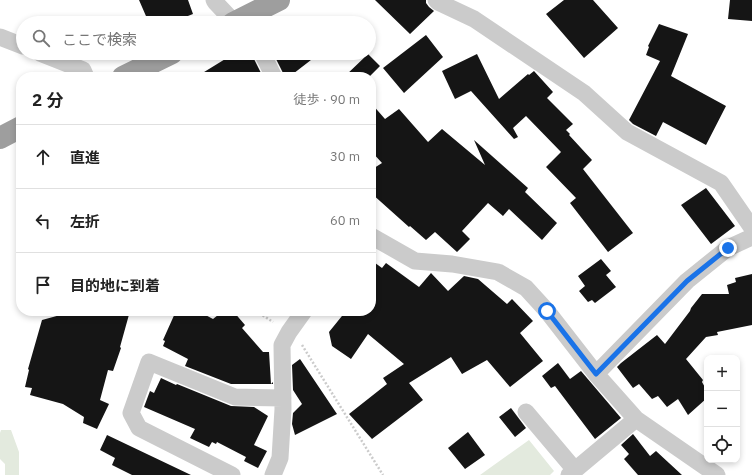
<!DOCTYPE html>
<html lang="ja">
<head>
<meta charset="utf-8">
<style>
	body { margin:0; font-family:"IBM Plex Sans","Noto Sans JP",sans-serif; background:#f2f2f2; color:#222 }
	.controls { position:absolute; right:12px; bottom:12px; display:grid; overflow:hidden; border-radius:8px; box-shadow:0 2px 6px #0003 }
	.controls button { width:36px; height:36px; display:grid; place-items:center; padding:0; border:0; border-bottom:1px solid #e0e0e0; background:#fff; color:#222; font:20px sans-serif }
	.stop { position:absolute; width:12px; height:12px; margin:-9px; border:3px solid #1a73e8; border-radius:50%; background:#fff }
	.stop.end { background:#1a73e8; border-color:#fff; box-shadow:0 1px 4px #0008 }
	.list { margin:0; padding:0; list-style:none }
	h2 { display:flex; justify-content:space-between; align-items:center; height:52px; margin:0; padding:0 16px; font-size:17px }
	h2 small { font-size:13px; font-weight:400; color:#767676 }
	.list li { display:grid; grid-template-columns:26px 1fr auto; gap:12px; align-items:center; box-sizing:border-box; height:64px; padding:0 16px; border-top:1px solid #e0e0e0 }
	.list b { display:block; font-size:15px; white-space:nowrap }
	.list em { font-size:13px; font-style:normal; color:#767676 }
	.icon { flex:none; width:22px; height:22px; fill:none; stroke:currentColor; stroke-width:2; stroke-linecap:round; stroke-linejoin:round }
	.map { position:relative; flex:none; width:752px; height:475px; overflow:hidden }
	.search { position:absolute; background:#fff; box-shadow:0 2px 6px #0003; left:16px; top:16px; width:360px; height:44px; display:flex; align-items:center; gap:10px; box-sizing:border-box; padding:0 14px; border-radius:22px; color:#767676; font-size:15px }
	.panel { position:absolute; background:#fff; box-shadow:0 2px 6px #0003; left:16px; top:72px; width:360px; height:244px; border-radius:16px }
	.map>svg:first-child { display:block }
	.green { fill:#e3eade }
	.building { fill:#151515 }
	.lines { fill:none; stroke-linecap:round; stroke-linejoin:round }
	.path { stroke:#cbcbcb; stroke-width:2.5; stroke-dasharray:2 2; stroke-linecap:butt }
	.minor { stroke:#cbcbcb; stroke-width:17 }
	.trunk { stroke:#9e9e9e; stroke-width:22 }
	.route { stroke:#1a73e8; stroke-width:5 }
</style>
</head>
<body>
<div class="map">
<svg width="752" height="475" viewBox="0 0 752 475">
	<rect width="100%" height="100%" fill="#fff"/>
	<path class="green" d="M1,430H11L19,452V475H5V464L0,459V433Z
		M529,440L554,471L550,475H480Z"/>
	<path class="building" d="M139,0H188L193,14L170,23H149Z
		M375,0H426V3L429,7L434,11L410,34Z
		M564,0H593L618,28L584,58L546,14Z
		M730,0H752V21L728,19Z
		M659,24L688,34L671,76L726,106L706,145L663,122L656,136L633,124L629,120L660,61L646,55L649,47L648,46Z
		M426,35L443,57L404,93L383,68Z
		M235,53H252L253,57L263,77H196Z
		M273,53H320L289,77H284L283,73Z
		M368,54L380,66L369,77H344Z
		M477,54L499,99L528,74L529,75L534,71L553,92L547,98L573,124L566,130L570,134L569,135L592,160L583,169L633,233L608,252L570,203L576,198L546,167L561,152L526,116L513,128L518,137L514,139L471,91L455,99L442,71Z
		M371,103L385,119L399,109L428,142L442,129L485,165L474,140L528,188L525,192L557,223L542,240L509,209L503,216L488,203L462,231L470,239L457,252L435,232L426,240L410,226L409,227L371,193V170L382,163L371,151Z
		M706,188L735,226L711,244L681,205Z
		M601,259L611,271L606,275L616,287L595,303L592,300L588,302L579,291L585,286L578,276Z
		M371,260L382,268L386,263L419,287L431,273L448,291L464,276L478,279L507,304L512,299L533,321L520,333L543,361L510,387L487,360L462,374L451,357L409,383L423,400L372,439L349,414L387,384L383,378L404,364L368,334L351,359L332,346L329,332L346,311H371Z
		M752,274V325L717,332L718,335L706,337L686,359L703,380L702,382L707,391V398L688,415L678,399L667,407L658,396L652,399L639,384L633,388L617,367L621,363L657,335L665,344L690,311L691,308L702,294H729L727,285L736,282L735,278Z
		M75,311H130L120,347L121,348L113,371L108,370L100,400L109,404L97,429L83,423L84,417L63,404L30,395L32,388L25,387L29,370L28,369L42,320Z
		M176,311H198L213,319L223,311H233L245,325L242,328L263,352H269L271,384L273,382V384H231L185,366L188,359L163,346L165,341L163,340Z
		M300,359L337,414L295,435L292,424L293,413L302,404L293,390L292,365Z
		M558,363L570,379L581,371L621,418L595,439L555,386L551,388L542,376Z
		M161,378L176,385L177,384L231,406L254,407L268,416L254,445L267,451L258,468L244,461L246,457L217,442L216,444L212,442L209,447L190,438L195,429L144,407L150,391L154,393Z
		M511,408L526,428L515,437L499,417Z
		M468,432L485,455L465,469L448,448Z
		M633,434L650,456L656,451L682,475H638L624,459L629,454L621,445Z
		M107,435L191,475H132L112,465L115,458L100,450Z"/>
	<g class="lines">
		<path class="path" d="M256,311L273,322
			M302,345L383,475"/>
		<path class="minor" d="M214,0L216,3L234,22
			M436,0L438,2L474,19L584,93L627,132L721,183L752,228
			M0,37L23,46
			M40,53L83,70L86,77
			M262,53L274,77
			M371,236L415,261L452,264L498,272L526,288L547,311L596,374L636,419L717,475
			M596,374L687,281L728,248L752,237
			M526,412L575,470
			M232,475L139,428L131,413L149,362L235,397L283,398
			M273,475L280,458L283,409L282,345L289,332L304,311
			M569,475L636,419"/>
		<path class="trunk" d="M233,23L279,0
			M123,77L172,53
			M0,138L21,127"/>
	</g>
	<g class="lines">
		<path class="route" d="M547,311L596,374L687,281L728,248"/>
	</g>
</svg>
<div class="controls">
<button>+</button>
<button>−</button>
<button><svg class="icon" aria-label="locate" viewBox="0 0 24 24"><circle cx="12" cy="12" r="6"/><path d="M12 2v4M12 18v4M2 12h4M18 12h4"/></svg></button>
</div>
<div class="stop" style="left:547px;top:311px"></div>
<div class="stop end" style="left:728px;top:248px"></div>
<div class="search"><svg class="icon" aria-label="search" viewBox="0 0 24 24"><circle cx="10" cy="10" r="6"/><path d="M15 15l6 6"/></svg>ここで検索</div>
<section class="panel">
<h2>2 分<small>徒歩 · 90 m</small></h2>
<ul class="list">
<li><svg class="icon" aria-label="ahead" viewBox="0 0 24 24"><path d="M12 20V5M6 11l6-6 6 6"/></svg><div><b>直進</b></div><em>30 m</em></li>
<li><svg class="icon" aria-label="left" viewBox="0 0 24 24"><path d="M17 20v-9H6M10 6l-5 5 5 5"/></svg><div><b>左折</b></div><em>60 m</em></li>
<li><svg class="icon" aria-label="arrive" viewBox="0 0 24 24"><path d="M6 21V4h12l-3 4 3 4H6"/></svg><div><b>目的地に到着</b></div></li>
</ul>
</section>
</div>
</body>
</html>
